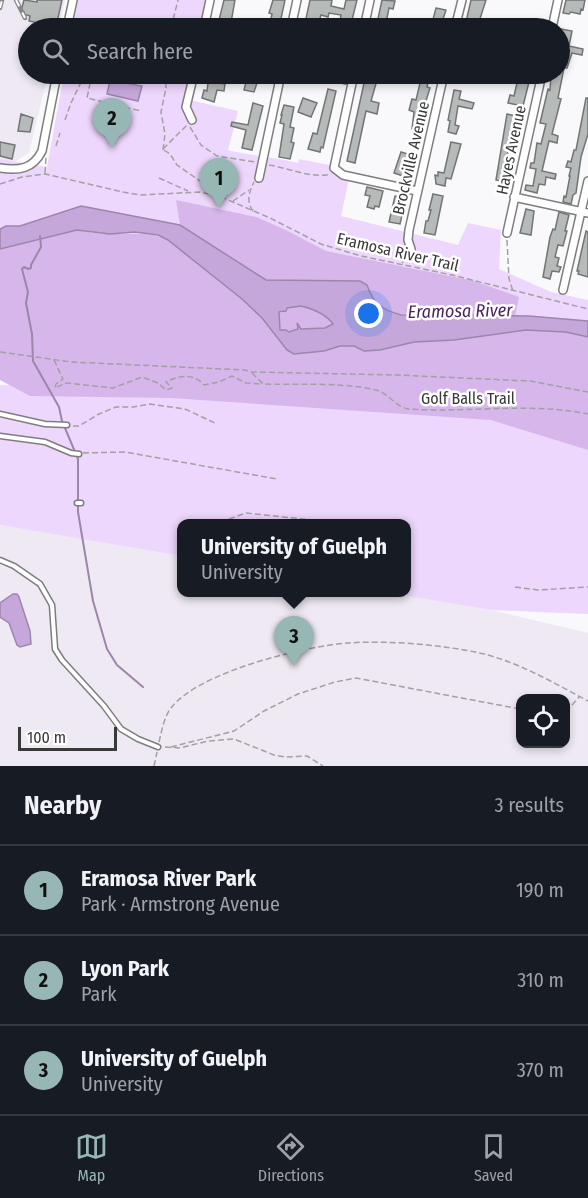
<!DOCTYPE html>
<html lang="en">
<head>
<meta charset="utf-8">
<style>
	body { margin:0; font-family:"Fira Sans Condensed",sans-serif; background:#242831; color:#f1f3f6 }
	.controls { position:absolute; right:18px; bottom:18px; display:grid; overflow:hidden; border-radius:12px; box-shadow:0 3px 9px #0003 }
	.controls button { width:54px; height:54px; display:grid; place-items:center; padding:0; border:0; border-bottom:2px solid #363941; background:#171b24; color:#f1f3f6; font:30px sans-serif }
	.scale { position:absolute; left:18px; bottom:15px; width:99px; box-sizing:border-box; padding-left:6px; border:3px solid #3a393a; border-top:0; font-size:16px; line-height:21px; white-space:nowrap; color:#3a393a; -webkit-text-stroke:4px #fff; paint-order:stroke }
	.you { position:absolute; left:369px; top:314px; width:21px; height:21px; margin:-15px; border:4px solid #fff; border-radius:50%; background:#1a73e8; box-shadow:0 0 0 9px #1a73e833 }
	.badge { display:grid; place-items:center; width:39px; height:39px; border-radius:50%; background:#96b7b4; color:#111; font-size:20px; font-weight:700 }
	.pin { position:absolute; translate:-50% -50px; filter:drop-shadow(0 2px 3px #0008) }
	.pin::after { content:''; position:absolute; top:32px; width:21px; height:18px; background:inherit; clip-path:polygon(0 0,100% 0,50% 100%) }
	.popup { position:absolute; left:177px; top:519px; width:234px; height:78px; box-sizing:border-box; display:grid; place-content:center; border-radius:12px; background:#171b24; filter:drop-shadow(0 2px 4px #0005); font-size:20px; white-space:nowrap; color:#9ea1a6 }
	.popup b { font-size:22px; color:#f1f3f6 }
	.popup::after { content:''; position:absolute; left:50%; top:100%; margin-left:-12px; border:12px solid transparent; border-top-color:#171b24 }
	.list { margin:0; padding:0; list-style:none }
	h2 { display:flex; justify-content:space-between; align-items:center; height:78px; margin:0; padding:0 24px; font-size:26px }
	h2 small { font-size:20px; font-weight:400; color:#9ea1a6 }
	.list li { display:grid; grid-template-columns:39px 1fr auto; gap:18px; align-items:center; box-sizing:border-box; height:90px; padding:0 24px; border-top:2px solid #363941 }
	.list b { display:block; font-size:22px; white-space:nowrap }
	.list p { margin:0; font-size:20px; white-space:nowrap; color:#9ea1a6 }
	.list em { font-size:20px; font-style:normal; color:#9ea1a6 }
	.icon { flex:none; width:33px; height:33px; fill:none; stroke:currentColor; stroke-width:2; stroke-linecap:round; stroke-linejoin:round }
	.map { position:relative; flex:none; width:588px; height:766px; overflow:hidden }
	.search { position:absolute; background:#171b24; box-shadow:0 3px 9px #0003; left:18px; right:18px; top:18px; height:66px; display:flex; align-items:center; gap:15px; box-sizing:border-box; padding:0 21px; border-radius:33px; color:#9ea1a6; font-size:22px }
	.sheet { height:348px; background:#171b24 }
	nav { display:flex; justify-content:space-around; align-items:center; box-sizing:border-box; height:84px; border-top:2px solid #363941; background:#171b24; font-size:16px; color:#9ea1a6 }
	nav a { display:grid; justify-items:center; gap:3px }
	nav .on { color:#96b7b4 }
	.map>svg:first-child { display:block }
	.built { fill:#eee9f2; fill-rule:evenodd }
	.green { fill:#edd7fc }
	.forest { fill:#d6b6eb }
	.water { fill:#c6a7db; stroke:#9c86ab; stroke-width:1.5; fill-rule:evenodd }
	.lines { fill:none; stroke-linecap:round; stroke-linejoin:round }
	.stream { stroke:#9c86ab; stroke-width:2 }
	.building { fill:#b6bab9; stroke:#727575; stroke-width:1.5 }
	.lane-casing { stroke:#7e7d7f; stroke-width:7 }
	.street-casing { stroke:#7e7d7f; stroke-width:10 }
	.path { stroke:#a2a1a3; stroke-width:1.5; stroke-dasharray:6 3; stroke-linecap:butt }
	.lane { stroke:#fff; stroke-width:4 }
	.street { stroke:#fff; stroke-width:7 }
	.rail-casing { stroke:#898889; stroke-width:4.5 }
	.rail { stroke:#fff; stroke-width:2; stroke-dasharray:7; stroke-linecap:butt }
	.labels { text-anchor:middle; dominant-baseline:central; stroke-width:5; stroke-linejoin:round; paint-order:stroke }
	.street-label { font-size:16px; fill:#3a393a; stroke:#fff }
	.water-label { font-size:18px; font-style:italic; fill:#4b2361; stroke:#fff }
</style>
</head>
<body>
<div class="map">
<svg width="588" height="766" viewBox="0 0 588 766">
	<rect width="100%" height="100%" fill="#f9f8fb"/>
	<path class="built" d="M0,0H65L59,28H28V74H48L29,153L14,162L0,159Z
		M0,525L181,556L182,592L389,593L491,610L588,633V766H0ZM520,698H566V744H520Z"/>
	<path class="green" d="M78,0H206L200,28H73Z
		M64,74H190L185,99L238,111L228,150C251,156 274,157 298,163L299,159L329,165C332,176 339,177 349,179L341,216L458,245L468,223L501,230L499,269L551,292L588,300V321L529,316L401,315C378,308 372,301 360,281L266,280L180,225L81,206L20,226H6L0,229V159L47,167Z
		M0,385L118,387L588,423V614L491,610L389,593L406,592V524H182L181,556L0,525Z"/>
	<path class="forest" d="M176,200L256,217L286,230L326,251L474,281L519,297L515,316L401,315C391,312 377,307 371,297C366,290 368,286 360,281L266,280L180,225Z
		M77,230C88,232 100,234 111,234C132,234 149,231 168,240L242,299L262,318L287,350L324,351L340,346H354L364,351L380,350L414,342L454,340L526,330L567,332L588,337V450L491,420L171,398L30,396L0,380V249Z
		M301,306C313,309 325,314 334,324L325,328L300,330L298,324V329L289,332L286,330H280L279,312L282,313L287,308Z"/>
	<path class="water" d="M110,80L142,86L138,101L107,94Z
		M81,206L180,225L266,280L360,281L367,285C374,305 381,309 401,315L529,316L588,321V337L566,332L526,330L454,340L414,342L380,350L364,351L354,346H340L324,351L294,354L287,350L262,318L242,299L168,240L158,235L135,232L110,234L77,230L0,249V229L6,226H20ZM301,306C313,309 326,314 333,324L325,328L301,329L297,323L298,329L289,332L286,330H280L279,312L286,311L287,308Z
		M13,594H17L19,597L30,631L31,644L20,647L17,645L9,623L0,617V603Z"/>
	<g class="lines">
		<path class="stream" d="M40,236L41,247L31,265V268L28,269L24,267L22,269L28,292L26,303L32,334L33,361L59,407L62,421L78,459V512L93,601L107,649L117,665L143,687"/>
	</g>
	<path class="building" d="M24,0L37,2V0H62L56,27L29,21L30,16L23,14L24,12L21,11Z
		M224,0H235L230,28H219L221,21L219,20Z
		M273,0H285L279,28H269L272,14L269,13Z
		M310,0H332L331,6L344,9L346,0H357L350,28L339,26L341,15L329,13L328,17L321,15L317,28H304Z
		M382,0L395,1L393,9L389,8L385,28H376Z
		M471,0H486L477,28H469L470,23L466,22Z
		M566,0H585L583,10L581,9L580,14L571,12L569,14L563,13Z
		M436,8L446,10L443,19L447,20L445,28H433L434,24L432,23Z
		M561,29L572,31L569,46L583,49L582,55L572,53L567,68H564L558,98L561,99L552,134L558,136L557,143L549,141L542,171L556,174L555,179L546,177L545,185L539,184L537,193L525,190L526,185L533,186L536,169L530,168L531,163H534L537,143L541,144L546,124L540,123L548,89L550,90L551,74H560Z
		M209,74L220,75L218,83L225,84L224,91L217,90L214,102L202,98L204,90L207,91Z
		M248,74H260L254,92L244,90Z
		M366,74H375L373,79L377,80L371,101L379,103L377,114L366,111L355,163L347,161Z
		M420,74H430L427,87L430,88L421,117L425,118V120L423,131L412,129L414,112L409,110L412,99L416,100L421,79H419Z
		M519,74H531L523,106L508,103L510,95L514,96Z
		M328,89L336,91L323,148L321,147L320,152L308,149L313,133L317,134Z
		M454,90L461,91L459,99L474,103L472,109L458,106L455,125L459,126L456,134L448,132L450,121L448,120Z
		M303,98L317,103L311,117L298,112Z
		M586,98H588V134L581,157L576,193L573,195L571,204L563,202L564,196L566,197L570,176H569L571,168L566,167L568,161L571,162L574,150H576Z
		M253,103L263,106L252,150L242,148L246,130L231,126L232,122L248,125Z
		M284,105L294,107L290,127L294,128L291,142L294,143L290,159L279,157L284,124L280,123L282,115H281Z
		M21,114L33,118L30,132L18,131Z
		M507,114L516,116L521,120L518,133L512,134L507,156L512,157L510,164H508L506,182L496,180Z
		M0,142L15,145L12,159L0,156Z
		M451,142L461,144L451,179L446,178L445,186L436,184L435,175L438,176V172L444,173Z
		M401,152L411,155L406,177L394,173Z
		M367,187L383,191L379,207L375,206L374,209L367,207L370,196L365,195Z
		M433,194L443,196L435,235L424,233L426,221H428L431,210H429Z
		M395,196L406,198L400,224L389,222Z
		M526,209L534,211L531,235L520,233Z
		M559,212L569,215L565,231H567L563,246L558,245L555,257L559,258L557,266L561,267L559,272L552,271L550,279L543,277L550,237L553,229L555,230Z
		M586,231L588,232V277L578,274L579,271H577Z"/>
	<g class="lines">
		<g class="lane-casing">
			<path id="lane" d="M0,414L45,424L67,425
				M0,436L45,442L71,453L79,454
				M77,503H81
				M0,560L14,566L40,584L52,605L55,649L62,660L104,706L121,729L138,739L158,747"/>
		</g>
		<g class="street-casing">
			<path id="street" d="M67,28L73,0
				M204,28L210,0
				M291,28L297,0
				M364,28L370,0
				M455,28L462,0
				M552,28L558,0
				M317,74L352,81
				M354,74L334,168L343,175L417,191
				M192,120L186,107L194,74
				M0,168C19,171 33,169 42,151L57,74
				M259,178L281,74
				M514,197L588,213
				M507,233L542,74
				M411,249L408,240L409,230L444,74
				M563,290L588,181"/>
		</g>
		<path class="path" d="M171,28L178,0
			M92,74L87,98L141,111
			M108,74H112
			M65,120L71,103L85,74
			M190,127L201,145L217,156L255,162
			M56,146L60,133
			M163,149L187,125
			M163,150L165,134L161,112L166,88L165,74
			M164,150L170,154L177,165L200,181L213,195
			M269,165C289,168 311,179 331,174
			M45,173L46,157
			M159,178L188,191
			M0,184L22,177L45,174L123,192L141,195L199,192L219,196L270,218L321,244L361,256L452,275L588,309
			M233,201L249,190
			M253,211C246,201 249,192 254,182
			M507,240L509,279L513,291
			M402,263L408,255
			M0,352L71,362L245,370L251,372L396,375L530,381L588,392
			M54,360L63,379L56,384L55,388L66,383L113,388L142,377L158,383L166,390L172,388L166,382C179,375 194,373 204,385L219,382L232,376L246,383L261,384
			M252,373L263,384C298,385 342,382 376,390C389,393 394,406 408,409C467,413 529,402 588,414
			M73,426H79L99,414L116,407H133L150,404L185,409L215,423
			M83,453L125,452L277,479
			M229,519L246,513L322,521L328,524
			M515,587L538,590L588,587
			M566,712L579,697
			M159,742C162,730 164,717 171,708C198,672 305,646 348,643C389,640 445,645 484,654C522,664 554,683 588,701
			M165,747L180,748L208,741L234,739L274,755L285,757L307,756L323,766
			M171,747L234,731L264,711L298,694L335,682L356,678L520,709
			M154,766L157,752"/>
		<use href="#lane" class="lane"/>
		<use href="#street" class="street"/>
		<g class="rail-casing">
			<path id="rail" d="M16,0L25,18
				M0,8L2,0"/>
		</g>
		<use href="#rail" class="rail"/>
	</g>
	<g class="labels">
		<g class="street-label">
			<text transform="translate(511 150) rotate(-78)">Hayes Avenue</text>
			<text transform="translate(411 158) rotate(-77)">Brockville Avenue</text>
			<text transform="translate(398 252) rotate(13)">Eramosa River Trail</text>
			<text x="468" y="398">Golf Balls Trail</text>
		</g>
		<g class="water-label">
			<text transform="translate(460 311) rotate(-1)">Eramosa River</text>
		</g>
	</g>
</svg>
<div class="controls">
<button><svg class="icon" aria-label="locate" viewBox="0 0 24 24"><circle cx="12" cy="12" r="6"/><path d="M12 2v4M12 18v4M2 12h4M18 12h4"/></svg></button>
</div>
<div class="scale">100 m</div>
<div class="you"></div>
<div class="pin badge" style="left:219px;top:208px">1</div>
<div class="pin badge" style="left:112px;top:148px">2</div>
<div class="pin badge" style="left:294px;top:666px">3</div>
<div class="popup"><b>University of Guelph</b>University</div>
<div class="search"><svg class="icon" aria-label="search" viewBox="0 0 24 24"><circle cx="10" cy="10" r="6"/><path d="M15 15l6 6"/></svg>Search here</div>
</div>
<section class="sheet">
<h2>Nearby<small>3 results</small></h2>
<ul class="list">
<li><span class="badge">1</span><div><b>Eramosa River Park</b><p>Park · Armstrong Avenue</p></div><em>190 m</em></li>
<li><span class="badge">2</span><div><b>Lyon Park</b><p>Park</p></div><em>310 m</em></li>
<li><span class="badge">3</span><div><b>University of Guelph</b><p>University</p></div><em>370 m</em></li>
</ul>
</section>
<nav>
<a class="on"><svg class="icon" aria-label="map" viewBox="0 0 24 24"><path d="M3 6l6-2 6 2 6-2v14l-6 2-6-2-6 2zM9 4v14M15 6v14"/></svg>Map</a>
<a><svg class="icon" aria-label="directions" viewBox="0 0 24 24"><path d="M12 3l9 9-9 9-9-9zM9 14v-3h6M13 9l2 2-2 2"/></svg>Directions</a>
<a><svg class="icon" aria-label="saved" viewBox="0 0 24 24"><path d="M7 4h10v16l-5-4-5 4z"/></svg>Saved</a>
</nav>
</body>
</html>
